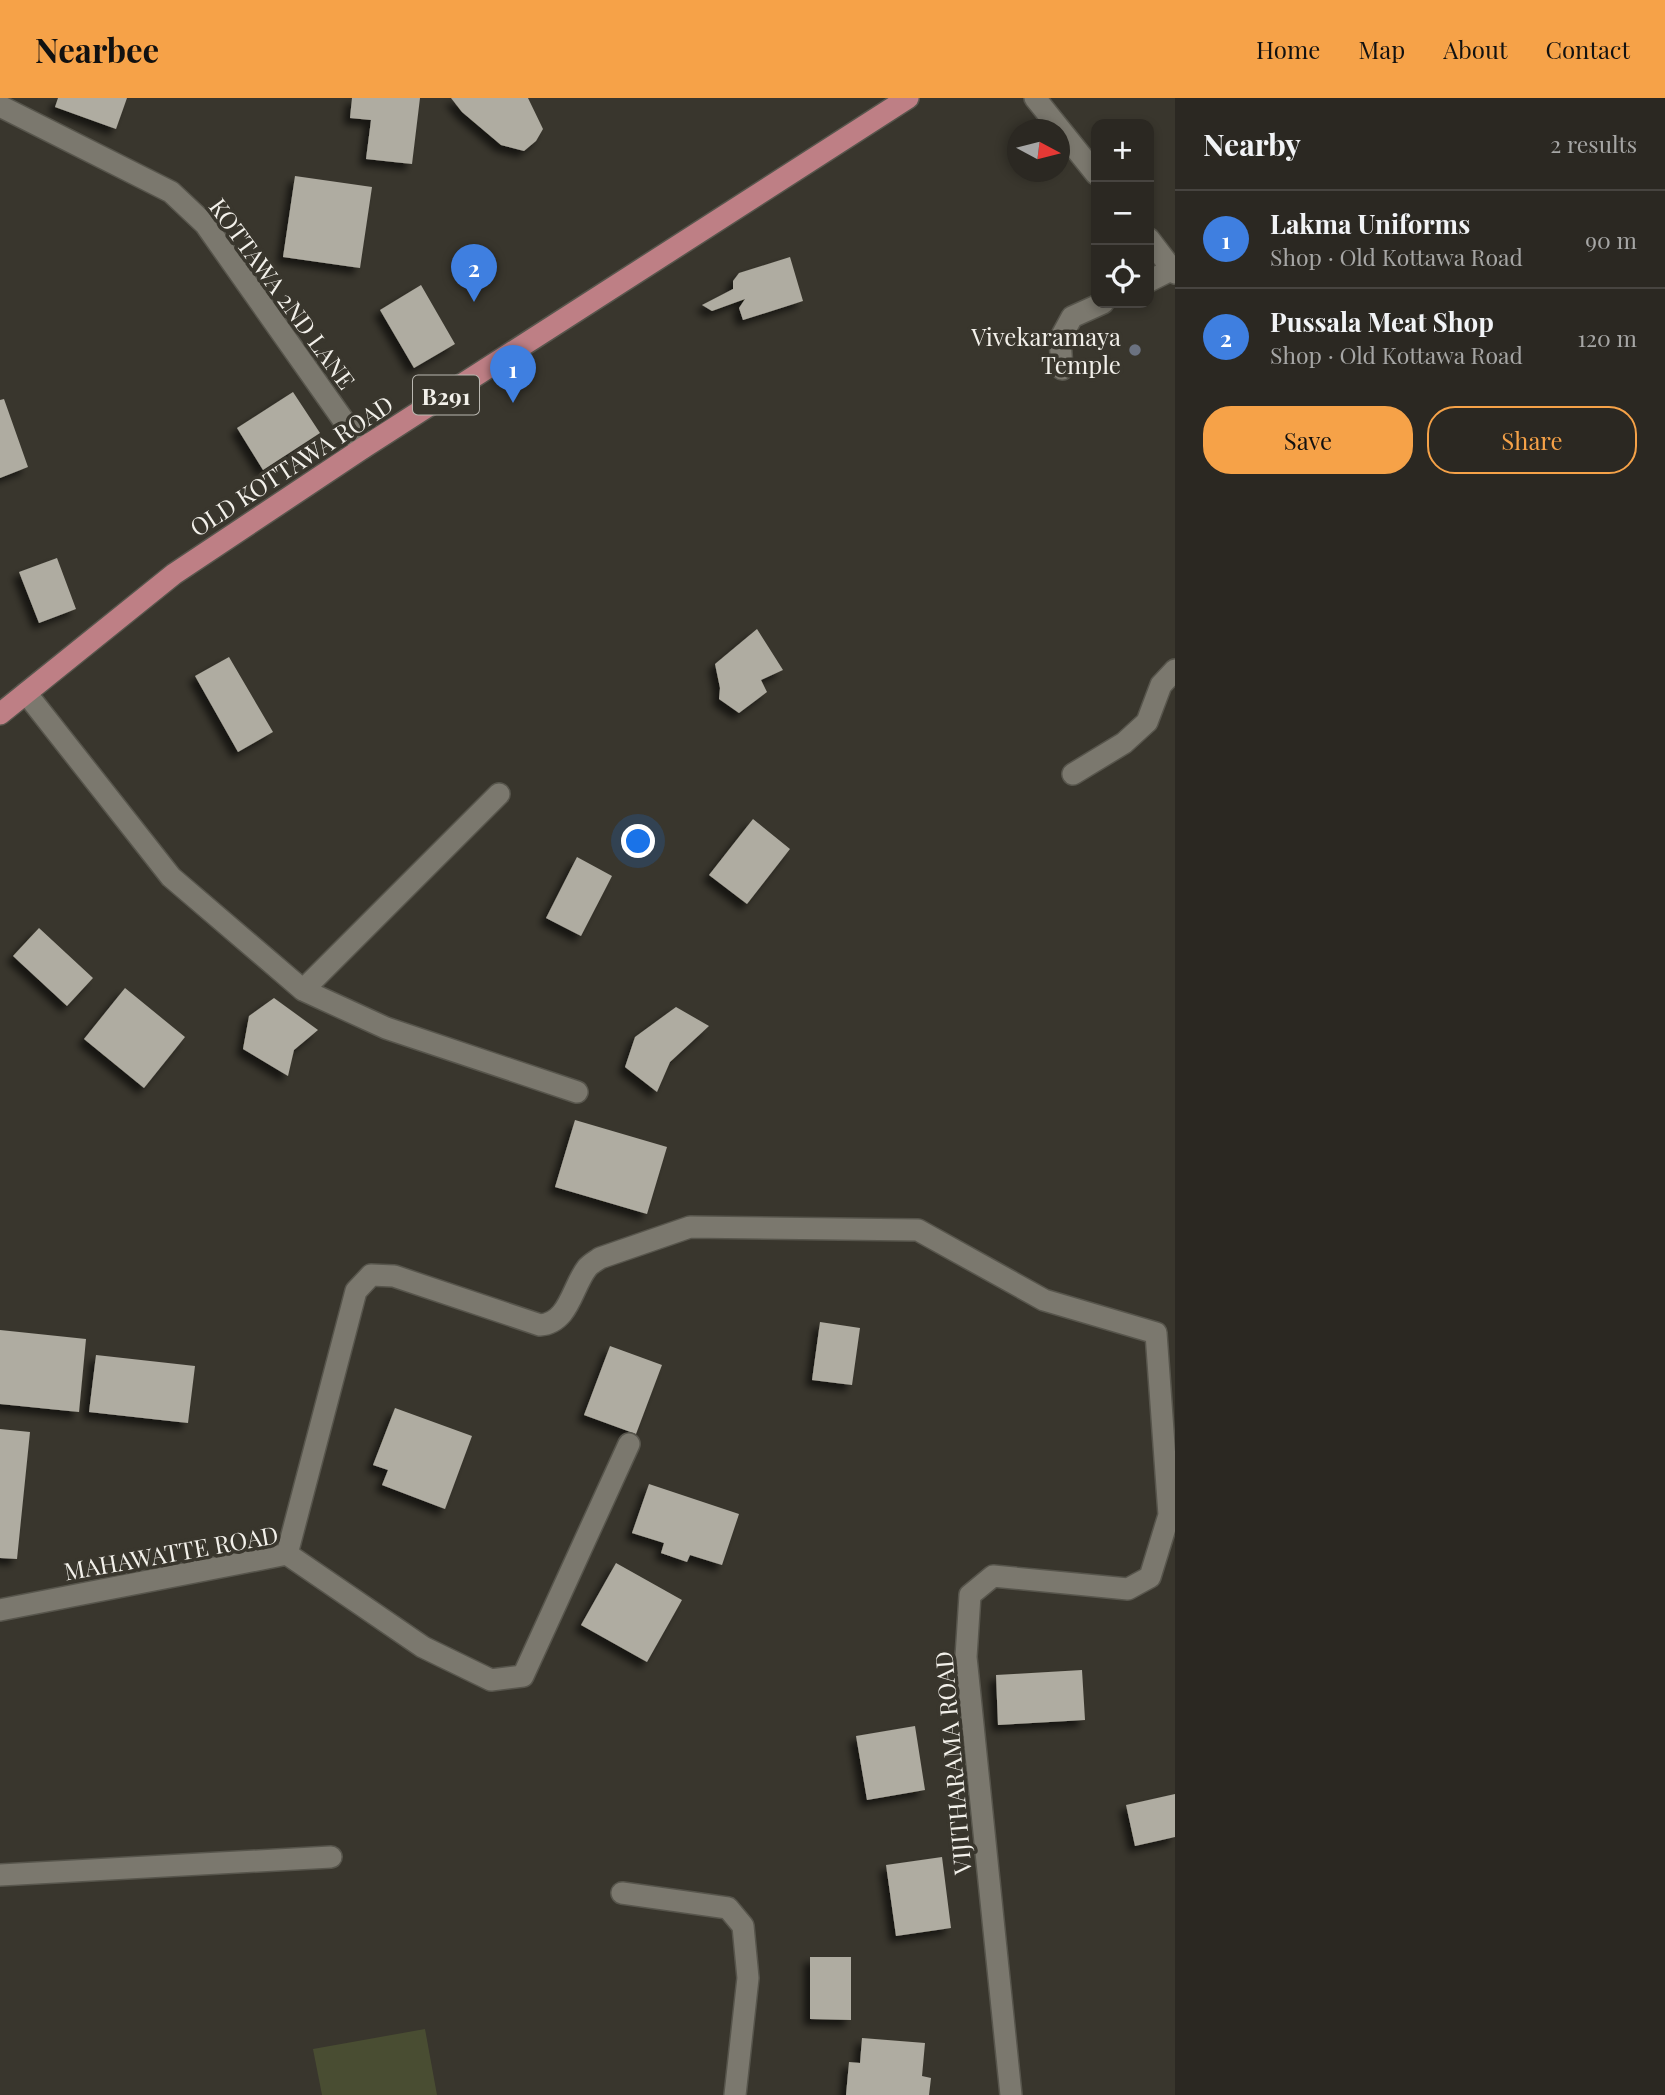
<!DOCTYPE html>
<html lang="en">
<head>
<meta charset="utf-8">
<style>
	body { margin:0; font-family:"Playfair Display",serif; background:#37342f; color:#f1f3f6 }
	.controls { position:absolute; right:21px; top:21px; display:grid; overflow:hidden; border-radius:14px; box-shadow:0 4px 10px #0003 }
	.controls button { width:63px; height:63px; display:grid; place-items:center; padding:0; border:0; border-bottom:2px solid #474440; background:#2b2822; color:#f1f3f6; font:35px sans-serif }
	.compass { position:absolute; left:1007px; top:21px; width:63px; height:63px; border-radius:50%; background:#2b2822; box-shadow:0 4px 10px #0003; rotate:97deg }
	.you { position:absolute; left:639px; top:744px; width:24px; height:24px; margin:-18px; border:5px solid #fff; border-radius:50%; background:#1a73e8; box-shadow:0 0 0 10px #1a73e833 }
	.badge { display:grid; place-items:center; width:46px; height:46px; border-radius:50%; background:#f6a248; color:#fff; font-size:23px; font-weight:700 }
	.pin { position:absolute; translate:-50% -58px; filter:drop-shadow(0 2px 4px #0008) }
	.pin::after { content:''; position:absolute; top:37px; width:24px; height:21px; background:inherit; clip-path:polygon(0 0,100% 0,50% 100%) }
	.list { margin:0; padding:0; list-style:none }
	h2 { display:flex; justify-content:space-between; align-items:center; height:91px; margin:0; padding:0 28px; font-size:30px }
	h2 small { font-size:23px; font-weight:400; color:#a6a6a5 }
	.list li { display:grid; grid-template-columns:46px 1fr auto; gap:21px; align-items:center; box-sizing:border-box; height:98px; padding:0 28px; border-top:2px solid #474440 }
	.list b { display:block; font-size:26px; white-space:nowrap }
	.list p { margin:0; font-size:23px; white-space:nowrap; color:#a6a6a5 }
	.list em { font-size:23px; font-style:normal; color:#a6a6a5 }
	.actions { display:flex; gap:14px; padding:21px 28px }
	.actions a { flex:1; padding:16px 0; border:2px solid #f6a248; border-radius:28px; text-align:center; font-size:24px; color:#f6a248 }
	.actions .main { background:#f6a248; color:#111 }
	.icon { flex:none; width:38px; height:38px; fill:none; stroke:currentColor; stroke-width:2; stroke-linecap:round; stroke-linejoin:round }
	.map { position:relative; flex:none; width:1175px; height:1997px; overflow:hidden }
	header { display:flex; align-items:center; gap:42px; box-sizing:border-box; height:98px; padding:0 35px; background:#f6a248; color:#111 }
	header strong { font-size:33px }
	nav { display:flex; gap:38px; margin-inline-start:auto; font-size:24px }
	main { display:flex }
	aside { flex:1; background:#2b2822 }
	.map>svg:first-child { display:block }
	.green { fill:#494d32 }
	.building { fill:#afaca1; filter:url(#shadow) }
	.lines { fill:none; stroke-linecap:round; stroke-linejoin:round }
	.minor-casing { stroke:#57554c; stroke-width:24 }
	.major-casing { stroke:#57554c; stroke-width:24 }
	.minor { stroke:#7b786e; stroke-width:21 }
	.major { stroke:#be7f85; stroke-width:21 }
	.worship-dot { fill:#6b7280; stroke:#39362d; stroke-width:2.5 }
	.labels { text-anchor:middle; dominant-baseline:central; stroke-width:7; stroke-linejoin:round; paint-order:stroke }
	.shield { fill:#39362d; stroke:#bab8b1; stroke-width:2 }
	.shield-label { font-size:23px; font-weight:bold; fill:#f2f0ea }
	.street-label { font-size:24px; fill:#f2f0ea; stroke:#39362d }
	.poi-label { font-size:24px; fill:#f2f0ea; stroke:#39362d; text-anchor:end }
</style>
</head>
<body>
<header>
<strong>Nearbee</strong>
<nav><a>Home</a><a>Map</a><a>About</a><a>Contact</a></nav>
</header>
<main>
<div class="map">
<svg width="1175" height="1997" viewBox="0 0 1175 1997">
	<defs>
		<filter id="shadow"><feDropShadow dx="-6" dy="6" stdDeviation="3.5" flood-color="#0009"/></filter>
	</defs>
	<rect width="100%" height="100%" fill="#39362d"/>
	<path class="green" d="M425,1931L437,1997H322L313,1951Z"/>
	<path class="building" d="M58,0H127L116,31L55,9Z
		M352,0H420L412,66L366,61L371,22L350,20Z
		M451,0H528L543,31L536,43L524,53L501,47L462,14Z
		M295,78L372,89L360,170L283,159Z
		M790,159L803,203L743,222L739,210L745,201L712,213L702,207L733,191V183L739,175Z
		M421,187L455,246L414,270L380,212Z
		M293,294L320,335L263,372L237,330Z
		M4,301L28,369L0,380V302Z
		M57,460L76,511L39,525L19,474Z
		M757,531L783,572L761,582L767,594L739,615L719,601L720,590L715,566Z
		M229,559L273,634L238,654L195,578Z
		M753,721L790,751L747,806L709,777Z
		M577,759L612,778L581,838L546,820Z
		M39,830L93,880L67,908L13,858Z
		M125,890L185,939L144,990L84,941Z
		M274,900L318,932L294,952L288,978L243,951L249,918Z
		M676,909L709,928L670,964L657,994L625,969L635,939Z
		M575,1022L667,1049L647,1116L555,1089Z
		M820,1224L860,1230L852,1287L812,1282Z
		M0,1232L86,1241L79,1314L0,1306Z
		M610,1248L662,1267L636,1336L584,1317Z
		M96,1257L195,1268L188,1325L89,1314Z
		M395,1310L472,1338L445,1411L382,1387L388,1372L373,1367Z
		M0,1331L30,1334L17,1461L0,1460Z
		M649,1386L739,1416L722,1467L690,1457L687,1464L661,1455L664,1445L632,1435Z
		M616,1465L682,1502L647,1564L581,1527Z
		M1082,1572L1085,1622L998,1627L996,1577Z
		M915,1628L925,1692L867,1702L856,1638Z
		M1175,1696V1739L1135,1748L1126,1707Z
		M942,1759L951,1830L896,1838L886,1767Z
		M810,1859H851V1922L810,1921Z
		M862,1940L925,1945L922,1978L931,1980L929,1997H846L849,1964L860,1965Z"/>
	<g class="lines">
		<g class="minor-casing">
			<path id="minor" d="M1035,0L1096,76
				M0,8L171,94L205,126L363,350
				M1149,141L1175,175
				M1149,183L1173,171
				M1062,271L1060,241L1072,219L1103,205
				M26,595L171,779L303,892L386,930L577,994
				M1073,676L1124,645L1147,624L1161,587L1175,572
				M303,892L499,696
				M287,1456L356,1193L371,1177L394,1178L540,1227C569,1225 572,1189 587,1170C590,1166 596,1163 600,1160L690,1129L918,1132L1044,1202L1156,1235L1169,1417L1150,1479L1128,1491L993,1478L970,1497L966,1559L1011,1997
				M0,1512L287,1456L423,1549L491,1582L523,1578L629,1346
				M0,1777L331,1759
				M622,1795L728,1810L743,1828L748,1880L735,1997"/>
		</g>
		<g class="major-casing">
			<path id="major" d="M0,616L174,476L363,350L908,0"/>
		</g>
		<use href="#minor" class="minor"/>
		<use href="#major" class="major"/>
	</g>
	<circle class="worship-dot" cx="1135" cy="252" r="7"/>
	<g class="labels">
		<rect class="shield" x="413" y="277.5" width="66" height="39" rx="5"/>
		<g class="shield-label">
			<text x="446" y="297">B291</text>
		</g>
		<g class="street-label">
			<text transform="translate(283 195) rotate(54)">KOTTAWA 2ND LANE</text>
			<text transform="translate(291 367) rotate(-33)">OLD KOTTAWA ROAD</text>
			<text transform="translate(171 1454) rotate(-10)">MAHAWATTE ROAD</text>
			<text transform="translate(952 1665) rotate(-95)">VIJITHARAMA ROAD</text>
		</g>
		<g class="poi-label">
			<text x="1121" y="238">Vivekaramaya<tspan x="1121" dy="28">Temple</tspan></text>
		</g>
	</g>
</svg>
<div class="controls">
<button>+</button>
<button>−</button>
<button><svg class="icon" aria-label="locate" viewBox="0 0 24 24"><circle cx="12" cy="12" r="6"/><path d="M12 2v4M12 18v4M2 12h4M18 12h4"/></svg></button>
</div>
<svg class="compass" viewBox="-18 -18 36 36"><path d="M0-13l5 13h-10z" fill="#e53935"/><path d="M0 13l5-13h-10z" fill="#a6a6a5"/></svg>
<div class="you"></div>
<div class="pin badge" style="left:513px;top:305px;background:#3f7fe0">1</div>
<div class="pin badge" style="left:474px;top:204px;background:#3f7fe0">2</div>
</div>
<aside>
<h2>Nearby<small>2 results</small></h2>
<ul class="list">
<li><span class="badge" style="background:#3f7fe0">1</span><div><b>Lakma Uniforms</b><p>Shop · Old Kottawa Road</p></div><em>90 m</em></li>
<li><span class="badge" style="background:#3f7fe0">2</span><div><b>Pussala Meat Shop</b><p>Shop · Old Kottawa Road</p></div><em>120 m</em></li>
</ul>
<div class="actions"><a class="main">Save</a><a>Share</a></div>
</aside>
</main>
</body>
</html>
